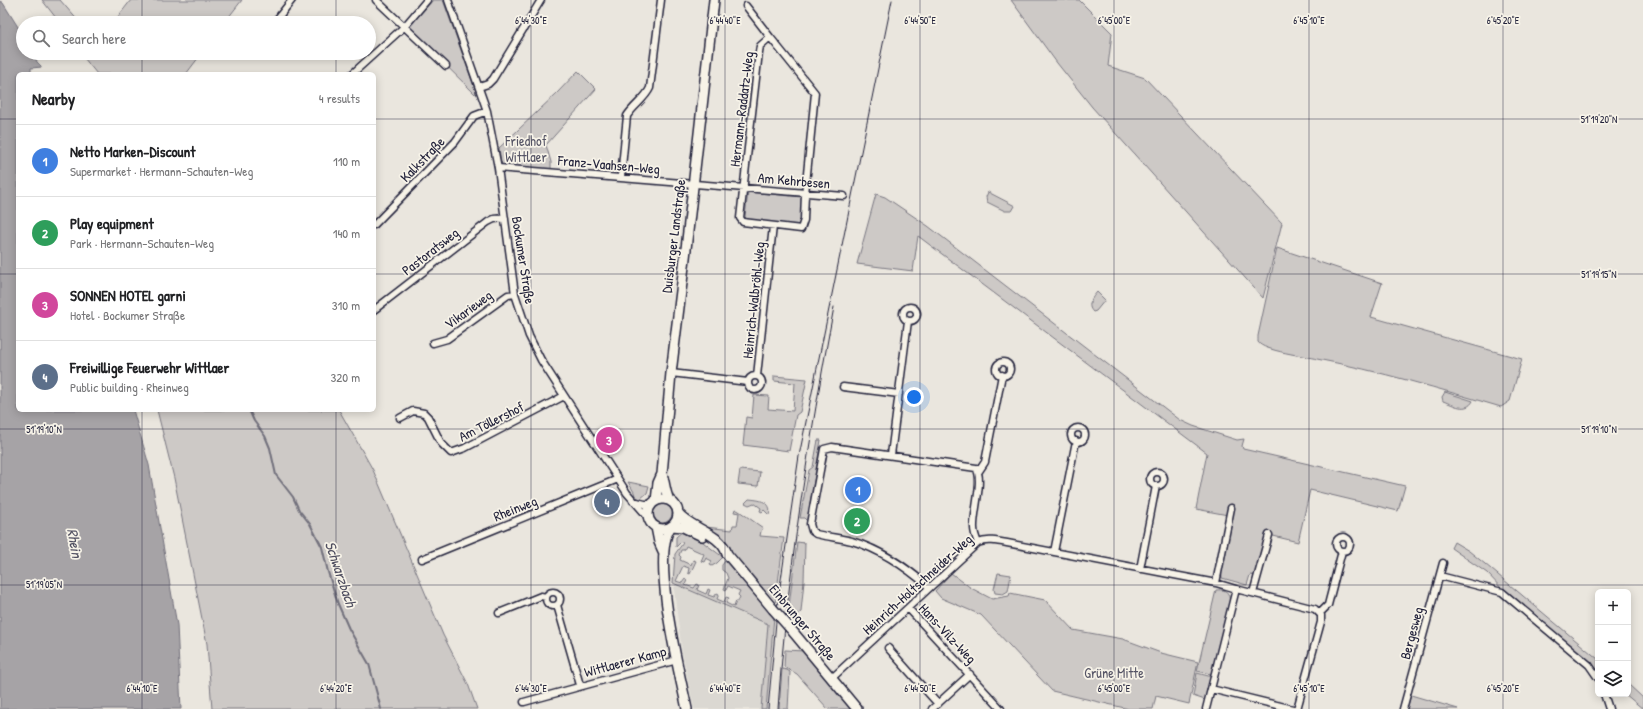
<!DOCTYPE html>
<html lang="en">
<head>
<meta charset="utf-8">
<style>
	body { margin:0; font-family:"Patrick Hand",sans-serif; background:#f2f2f2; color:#202124 }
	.controls { position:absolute; right:12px; bottom:12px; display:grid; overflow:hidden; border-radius:6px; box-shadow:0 2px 10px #0003 }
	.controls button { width:36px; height:36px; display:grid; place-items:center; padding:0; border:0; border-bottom:1px solid #e0e0e0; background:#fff; color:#202124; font:20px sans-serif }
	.you { position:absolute; left:914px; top:397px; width:14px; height:14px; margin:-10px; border:3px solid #fff; border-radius:50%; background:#1a73e8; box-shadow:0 0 0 6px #1a73e833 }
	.badge { display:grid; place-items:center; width:26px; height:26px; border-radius:50%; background:#1f6fb2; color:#fff; font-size:13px; font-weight:700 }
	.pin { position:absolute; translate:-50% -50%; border:2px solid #fff; box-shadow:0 1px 4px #0006 }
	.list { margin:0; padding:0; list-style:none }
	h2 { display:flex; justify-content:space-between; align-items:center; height:52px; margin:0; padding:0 16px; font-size:17px }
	h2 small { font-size:13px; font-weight:400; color:#757577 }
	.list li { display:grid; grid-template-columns:26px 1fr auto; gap:12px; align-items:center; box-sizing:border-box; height:72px; padding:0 16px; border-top:1px solid #e0e0e0 }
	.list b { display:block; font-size:15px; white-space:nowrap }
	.list p { margin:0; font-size:13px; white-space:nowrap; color:#757577 }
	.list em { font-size:13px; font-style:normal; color:#757577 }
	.icon { flex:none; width:22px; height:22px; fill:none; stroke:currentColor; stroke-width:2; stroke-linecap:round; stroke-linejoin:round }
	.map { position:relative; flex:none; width:1643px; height:709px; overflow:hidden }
	.search { position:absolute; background:#fff; box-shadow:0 2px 10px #0003; left:16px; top:16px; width:360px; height:44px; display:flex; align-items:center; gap:10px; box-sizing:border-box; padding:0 14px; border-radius:22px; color:#757577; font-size:15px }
	.panel { position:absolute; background:#fff; box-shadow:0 2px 10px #0003; left:16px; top:72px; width:360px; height:340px; border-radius:6px }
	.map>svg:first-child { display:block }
	.built { fill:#dbd8d2 }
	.green { fill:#cdc9c6; stroke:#787680 }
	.water { fill:#a6a3a6; stroke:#716f7b }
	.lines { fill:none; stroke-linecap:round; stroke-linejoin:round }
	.stream { stroke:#716f7b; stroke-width:2 }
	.street-casing { stroke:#22223b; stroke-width:9 }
	.secondary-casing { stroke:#22223b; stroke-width:12 }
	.street { stroke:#f7f3e8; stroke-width:6 }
	.secondary { stroke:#f7f3e8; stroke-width:9 }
	.tram { stroke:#22223b; stroke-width:1 }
	.secondary-bridge-casing { stroke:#22223b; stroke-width:12; stroke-linecap:butt }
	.secondary-bridge { stroke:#f7f3e8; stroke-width:9 }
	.ticks { fill:none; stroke:#22223b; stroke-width:1; stroke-opacity:0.45 }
	.labels { text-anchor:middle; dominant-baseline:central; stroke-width:3.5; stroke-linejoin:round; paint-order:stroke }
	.street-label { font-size:14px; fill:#22223b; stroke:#f7f3e8 }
	.park-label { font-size:14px; fill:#555465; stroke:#f7f3e8 }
	.water-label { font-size:15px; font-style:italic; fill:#504f60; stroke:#f7f3e8 }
	.ticks-label { font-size:10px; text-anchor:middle; fill:#22223b; stroke:#f7f3e8; stroke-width:3.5; stroke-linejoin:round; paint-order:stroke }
</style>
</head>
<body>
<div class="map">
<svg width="1643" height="709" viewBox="0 0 1643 709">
	<rect width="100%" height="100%" fill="#eae6de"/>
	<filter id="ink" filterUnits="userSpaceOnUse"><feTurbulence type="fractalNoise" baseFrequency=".025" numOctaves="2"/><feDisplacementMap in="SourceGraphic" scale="8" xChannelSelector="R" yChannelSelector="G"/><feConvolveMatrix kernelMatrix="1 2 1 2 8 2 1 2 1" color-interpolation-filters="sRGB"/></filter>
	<g filter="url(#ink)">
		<path class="built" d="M676,583L768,624L761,709H694L682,652L674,589Z"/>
		<path class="green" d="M42,0H60L80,23H60Z
			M131,0H242L224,23H113Z
			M433,0H443L476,92L475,94L409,29V27Z
			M1011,0H1079L1112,33L1108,66L1145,78L1282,223L1263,298L1092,107L1057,63Z
			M80,53H202L186,74H97Z
			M578,71L596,89L546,145L551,162V169L503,165L501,162L499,148L557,93Z
			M748,192L802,197L804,200L801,224L797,226L749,221L745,217Z
			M988,192L1015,206L1012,211H1005L987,202L986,197Z
			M876,194L885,197L928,226L1180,420L1193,426L1237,440L1244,439L1242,446L1243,449L1405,486L1398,511L1310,490L1298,542L1269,535L1257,576L1250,575L1247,585L1222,578L1221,567L1228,515L1196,509L1207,453L918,236L913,271L857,264Z
			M1277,248L1382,283L1371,317L1522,359L1510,401L1501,407C1440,389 1379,371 1317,359C1306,356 1263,351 1258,342C1258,341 1258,338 1258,336Z
			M1097,292L1105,300L1096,311L1093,312C1086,305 1092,298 1097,292Z
			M774,376L807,379L800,412L796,415L789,451L743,445L746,417L752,418L754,395L769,396L768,409L793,411L795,383L774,381Z
			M1445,392L1473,401C1466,413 1454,405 1443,401L1442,397Z
			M157,410H339L373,470L443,635L468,684L477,709H212L207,644L174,478Z
			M818,440H821L807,521L804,518H800L809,470L813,467Z
			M740,470L760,472L758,486L738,484Z
			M628,482L649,486L647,493L640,499L635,496L634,492Z
			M749,499C759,500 773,501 769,515L764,510L762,512L760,511L761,508L754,503L749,505L745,503Z
			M652 513a10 10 0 1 1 20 0a10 10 0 1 1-20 0Z
			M735,509L739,511L763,528L761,531L760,536L784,538L775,605L740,562L706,527L732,530L733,525H737L739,513L734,512Z
			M684,530C698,537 710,548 723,557L717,563L712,566L710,565L712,561L706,558L704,562L701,561L704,554L686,546L684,550H681L679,555L681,557L680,560L691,565L693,560L696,561L690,574L688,573L689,568L683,566L676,581L682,583L685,579L687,580L685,585L694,588L697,584L699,585L697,590L706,594L708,589L710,590L708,595L714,597L717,593L719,594L717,599L724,602L726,597L729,598L726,603L734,607L736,601H738L740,597L738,595L740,591L728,586L726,590L724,589L728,578L726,573L722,570V565L725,561L774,617L766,709H761L768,624L673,583L675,554L683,543L681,542L676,547V537Z
			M797,542L805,543L804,581L801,612L792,619L788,614Z
			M1454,542L1469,551L1485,564L1598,659V671L1504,591L1487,573L1451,548Z
			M951,573L971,588L992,599L1009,596L1010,593L1045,600L1073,630L1123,639L1161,653L1198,662L1189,704L1156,696L1153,709H1129L1052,691L981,615L941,598L935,591Z
			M998,573L1011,575L1008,591L1003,594L995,593L994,589Z
			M1216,590C1229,589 1229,594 1230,605L1211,674L1197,671Z
			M785,650L804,651L852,709H828L797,674L784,667Z
			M782,669L787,670L790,672L788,709H779Z
			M1197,673L1212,677L1205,700L1193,696Z
			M1628,684L1643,698V709L1625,694H1628Z
			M1411,695L1458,709H1407Z"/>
		<path class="water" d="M0,1L3,3L23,35V53H33L37,62L42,67L31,68V72L33,74H18V410H133L149,465L177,625L181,709H0Z"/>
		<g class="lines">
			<path class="stream" d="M249,410L254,421L265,436L270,448L276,475L293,497L299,510L310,524L322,547L328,572L338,604L349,629L369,664L381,709"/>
			<g class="street-casing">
				<path id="street" d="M376,0L446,66
					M448,0L487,111L498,168L515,294L529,336L541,360L627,493L648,517
					M746,6L770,37
					M274,23L292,0
					M770,37L815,93L805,194L804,220L801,229L743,222L740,218L759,52L760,46Z
					M352,74L405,26L427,0
					M479,87L488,84L493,79L541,0
					M498,168L844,196
					M621,177L627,116C634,105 645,99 650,88L661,0
					M374,225L455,142L474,116L487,111
					M903 314a7 7 0 1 1 14 0a7 7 0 1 1-14 0Z
					M374,310L488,222L494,219L505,218
					M433,343L447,339L508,295L515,294
					M996 369a7 7 0 1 1 14 0a7 7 0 1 1-14 0Z
					M671,373L748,382
					M748 383a7 7 0 1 1 14 0a7 7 0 1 1-14 0Z
					M757,376L773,226
					M843,387L899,394
					M400,418L413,411L424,413L428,417L441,443L451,453L465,448L564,396
					M1071 435a7 7 0 1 1 14 0a7 7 0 1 1-14 0Z
					M891,455L908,321
					M979,471L985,462L1002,375
					M1150 479a7 7 0 1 1 14 0a7 7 0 1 1-14 0Z
					M633,501L645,504H652
					M1336 544a7 7 0 1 1 14 0a7 7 0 1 1-14 0Z
					M1054,552L1076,441
					M422,559L618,479
					M1140,569L1156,486
					M1440,576L1502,592L1589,665L1598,678
					M1216,583L1231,508
					M929,587C906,567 882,550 852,541C840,538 828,537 816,534L812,531L810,524L824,449L832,447L976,468C984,479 973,513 974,528C974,533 976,538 978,543
					M546 599a7 7 0 1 1 14 0a7 7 0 1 1-14 0Z
					M1253,593L1269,535
					M557,605L580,685
					M908,608L1001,709
					M499,613L541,596L546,597
					M1320,613L1328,605L1342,551
					M888,648L938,704
					M832,678L978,543C987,539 997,541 1007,543L1216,583L1236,589
					M1211,689L1293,709
					M1604,694L1609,709
					M524,702L677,660
					M932,709L970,674
					M1206,709L1236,589L1315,609L1321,615V622L1297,709
					M1403,709L1443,563"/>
			</g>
			<g class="secondary-casing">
				<path id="secondary" d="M662,474C665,483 665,492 669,500
					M648 514a15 15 0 1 1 30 0a15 15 0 1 1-30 0Z
					M656,501L658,483L662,474L671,373L685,258L714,0
					M678,513C689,528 721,533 727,554L773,609
					M672,526L683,527L702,536
					M656,527L659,542L663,551
					M670,528C651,559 679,671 687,709
					M789,627L857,709"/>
			</g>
			<use href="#street" class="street"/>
			<use href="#secondary" class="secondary"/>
			<path class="tram" d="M768,709L778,600L799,456L892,0
				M778,709C787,574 809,440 834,307"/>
			<g class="secondary-bridge-casing">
				<path id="secondary-bridge" d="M773,609L789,627"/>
			</g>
			<use href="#secondary-bridge" class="secondary-bridge"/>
		</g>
	</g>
	<path class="ticks" d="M142,0V23M336,0V23M531,0V709M725,0V709M920,0V709M1114,0V709M1309,0V709M1503,0V709M142,53V74M336,53V74M0,119H18M374,119H1643M0,274H18M374,274H1643M142,410V709M336,410V709M0,429H1643M0,585H1643"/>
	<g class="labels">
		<g class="street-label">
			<text transform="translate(741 109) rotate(-83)">Hermann-Raddatz-Weg</text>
			<text transform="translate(422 159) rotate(-46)">Kalkstraße</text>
			<text transform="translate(609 164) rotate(5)">Franz-Vaahsen-Weg</text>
			<text transform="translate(794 180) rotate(5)">Am Kehrbesen</text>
			<text transform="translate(673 236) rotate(-83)">Duisburger Landstraße</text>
			<text transform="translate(430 251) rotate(-38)">Pastoratsweg</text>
			<text transform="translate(524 260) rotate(81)">Bockumer Straße</text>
			<text transform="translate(753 300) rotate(-84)">Heinrich-Walbröhl-Weg</text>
			<text transform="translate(468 309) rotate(-36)">Vikarieweg</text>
			<text transform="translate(491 421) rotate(-27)">Am Töllershof</text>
			<text transform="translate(515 508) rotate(-22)">Rheinweg</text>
			<text transform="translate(917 584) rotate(-42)">Heinrich-Holtschneider-Weg</text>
			<text transform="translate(803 622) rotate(50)">Einbrunger Straße</text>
			<text transform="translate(948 633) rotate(47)">Hans-Vilz-Weg</text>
			<text transform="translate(1411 633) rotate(-75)">Bergesweg</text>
			<text transform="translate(625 661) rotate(-15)">Wittlaerer Kamp</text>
		</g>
		<g class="park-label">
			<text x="526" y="140">Friedhof<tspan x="526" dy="16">Wittlaer</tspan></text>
			<text x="1114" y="672">Grüne Mitte</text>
		</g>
		<g class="water-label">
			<text transform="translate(75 543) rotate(80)">Rhein</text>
			<text transform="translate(341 574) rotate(71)">Schwarzbach</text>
		</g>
	</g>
	<g class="ticks-label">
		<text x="531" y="24">6°44'30"E</text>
		<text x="725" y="24">6°44'40"E</text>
		<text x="920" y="24">6°44'50"E</text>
		<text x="1114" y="24">6°45'00"E</text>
		<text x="1309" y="24">6°45'10"E</text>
		<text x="1503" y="24">6°45'20"E</text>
		<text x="1599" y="123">51°19'20"N</text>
		<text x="1599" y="278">51°19'15"N</text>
		<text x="44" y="433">51°19'10"N</text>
		<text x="1599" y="433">51°19'10"N</text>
		<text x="44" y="588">51°19'05"N</text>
		<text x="142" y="692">6°44'10"E</text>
		<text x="336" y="692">6°44'20"E</text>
		<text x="531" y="692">6°44'30"E</text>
		<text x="725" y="692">6°44'40"E</text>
		<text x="920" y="692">6°44'50"E</text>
		<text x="1114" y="692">6°45'00"E</text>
		<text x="1309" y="692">6°45'10"E</text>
		<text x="1503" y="692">6°45'20"E</text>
	</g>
</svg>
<div class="controls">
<button>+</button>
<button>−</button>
<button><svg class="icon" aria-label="layers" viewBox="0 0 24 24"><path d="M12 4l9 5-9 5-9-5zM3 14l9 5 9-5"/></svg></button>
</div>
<div class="you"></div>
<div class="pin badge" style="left:858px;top:490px;background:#3f7fe0">1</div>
<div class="pin badge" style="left:857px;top:521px;background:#2e9e5b">2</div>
<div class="pin badge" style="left:609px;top:440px;background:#d1479c">3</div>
<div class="pin badge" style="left:607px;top:502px;background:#5c6f8a">4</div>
<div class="search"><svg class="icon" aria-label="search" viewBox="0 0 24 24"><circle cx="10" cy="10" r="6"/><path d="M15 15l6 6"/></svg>Search here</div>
<section class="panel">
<h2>Nearby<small>4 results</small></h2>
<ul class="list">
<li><span class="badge" style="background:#3f7fe0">1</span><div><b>Netto Marken-Discount</b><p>Supermarket · Hermann-Schauten-Weg</p></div><em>110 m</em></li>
<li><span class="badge" style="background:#2e9e5b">2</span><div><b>Play equipment</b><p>Park · Hermann-Schauten-Weg</p></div><em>140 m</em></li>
<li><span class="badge" style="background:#d1479c">3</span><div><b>SONNEN HOTEL garni</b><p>Hotel · Bockumer Straße</p></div><em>310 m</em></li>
<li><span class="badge" style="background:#5c6f8a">4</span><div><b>Freiwillige Feuerwehr Wittlaer</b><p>Public building · Rheinweg</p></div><em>320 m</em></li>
</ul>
</section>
</div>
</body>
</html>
